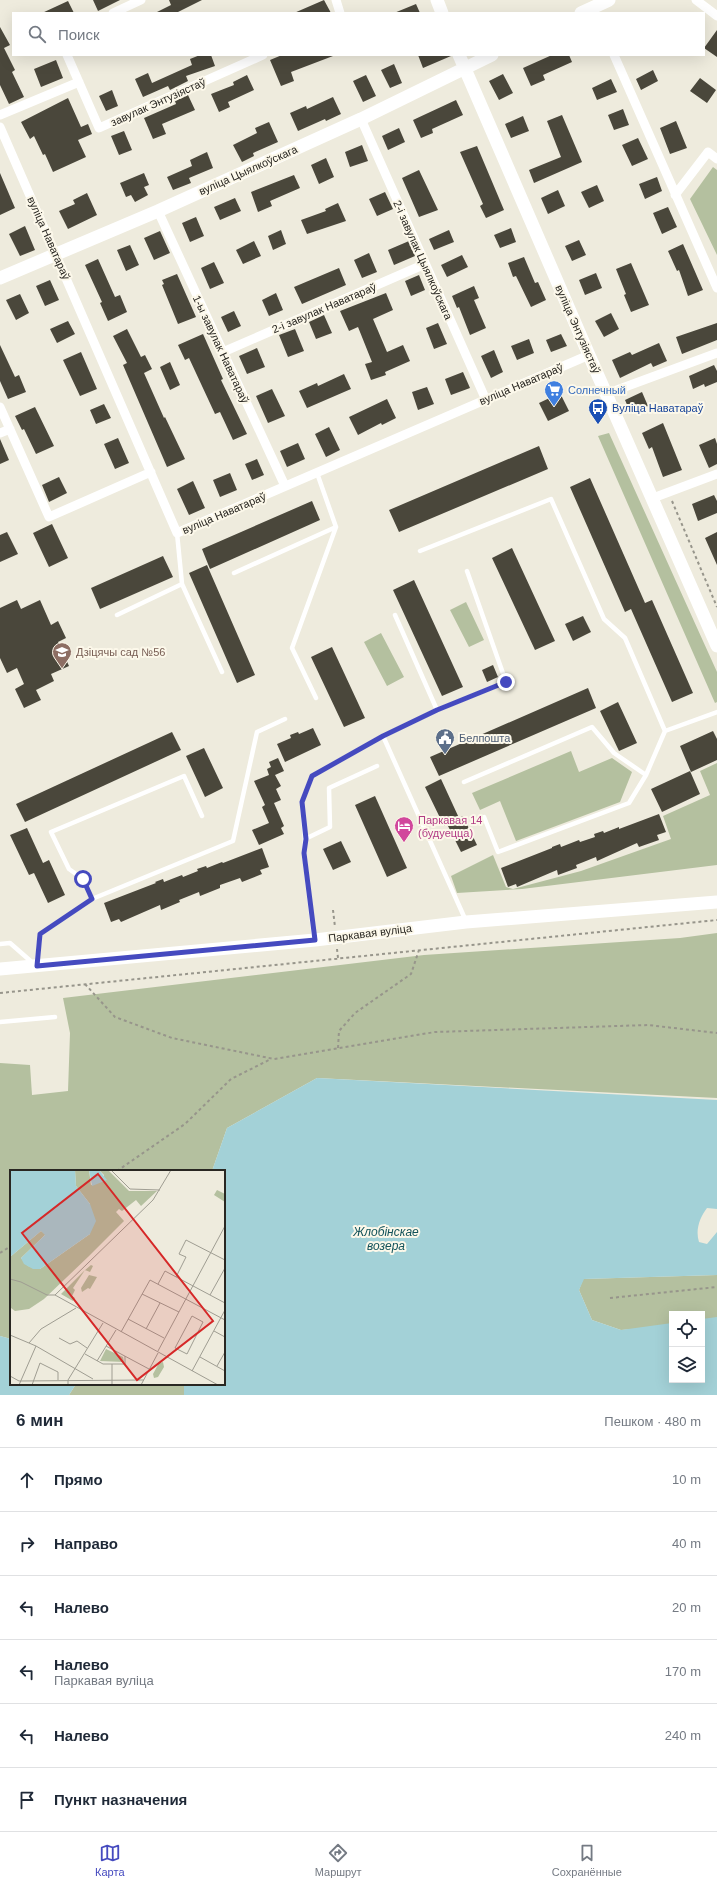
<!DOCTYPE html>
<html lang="ru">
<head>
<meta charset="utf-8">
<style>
	body { margin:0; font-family:Arial,sans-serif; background:#f6f6f7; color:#1f2937 }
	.controls { position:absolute; right:12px; bottom:12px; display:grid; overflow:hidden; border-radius:0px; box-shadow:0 4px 16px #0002 }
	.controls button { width:36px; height:36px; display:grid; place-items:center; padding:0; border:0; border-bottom:1px solid #e0e1e3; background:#fff; color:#1f2937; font:20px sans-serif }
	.stop { position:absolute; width:12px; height:12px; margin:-9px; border:3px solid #454abf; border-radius:50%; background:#fff }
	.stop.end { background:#454abf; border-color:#fff; box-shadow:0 1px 4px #0008 }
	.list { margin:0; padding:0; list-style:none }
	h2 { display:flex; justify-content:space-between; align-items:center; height:52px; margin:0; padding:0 16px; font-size:17px }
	h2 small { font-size:13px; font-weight:400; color:#747a83 }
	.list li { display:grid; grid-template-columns:26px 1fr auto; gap:12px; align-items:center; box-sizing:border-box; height:64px; padding:0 16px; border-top:1px solid #e0e1e3 }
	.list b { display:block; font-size:15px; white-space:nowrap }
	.list p { margin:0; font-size:13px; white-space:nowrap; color:#747a83 }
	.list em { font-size:13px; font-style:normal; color:#747a83 }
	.icon { flex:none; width:22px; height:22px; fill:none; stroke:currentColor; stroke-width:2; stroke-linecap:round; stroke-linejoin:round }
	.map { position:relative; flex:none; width:717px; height:1395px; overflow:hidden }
	.search { position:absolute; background:#fff; box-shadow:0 4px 16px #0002; left:12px; right:12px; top:12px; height:44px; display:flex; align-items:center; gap:10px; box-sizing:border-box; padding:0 14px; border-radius:0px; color:#747a83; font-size:15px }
	.sheet { height:436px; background:#fff }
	nav { display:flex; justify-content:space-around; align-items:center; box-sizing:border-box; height:56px; border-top:1px solid #e0e1e3; background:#fff; font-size:11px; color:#747a83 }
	nav a { display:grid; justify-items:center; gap:2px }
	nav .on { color:#454abf }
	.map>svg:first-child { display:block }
	.green { fill:#b4c09f }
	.water { fill:#a3d1d7 }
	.building { fill:#4a473b }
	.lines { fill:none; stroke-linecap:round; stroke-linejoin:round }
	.path { stroke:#97958b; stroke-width:2; stroke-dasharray:3 3; stroke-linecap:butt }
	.lane { stroke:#fff; stroke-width:4.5 }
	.street { stroke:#fff; stroke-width:9 }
	.secondary { stroke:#fff; stroke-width:13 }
	.route { stroke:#454abf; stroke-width:5 }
	.labels { text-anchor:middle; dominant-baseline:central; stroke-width:4; stroke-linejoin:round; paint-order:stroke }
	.street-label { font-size:11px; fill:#292722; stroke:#fcf8ea }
	.shop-label { font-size:11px; fill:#366cbe; stroke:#fcf8ea; text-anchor:start }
	.transit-label { font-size:11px; fill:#164399; stroke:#fcf8ea; text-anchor:start }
	.education-label { font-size:11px; fill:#785e54; stroke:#fcf8ea; text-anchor:start }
	.service-label { font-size:11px; fill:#4e5e75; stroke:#fcf8ea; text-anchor:start }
	.hotel-label { font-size:11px; fill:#b23c85; stroke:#fcf8ea; text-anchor:start }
	.water-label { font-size:12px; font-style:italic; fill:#12525a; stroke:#fcf8ea }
	.inset-road { fill:none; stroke:#9f9d92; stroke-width:1 }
	.view { fill:#d62828; fill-opacity:0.15; stroke:#d62828; stroke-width:2 }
	.inset-edge { fill:none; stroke:#292722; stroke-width:2 }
</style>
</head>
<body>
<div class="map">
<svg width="717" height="1395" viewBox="0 0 717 1395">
	<rect width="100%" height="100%" fill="#eeebdd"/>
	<path class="green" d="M713,167L717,170V255L690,199Z
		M609,433L717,672V702L715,703L598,436Z
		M466,602L484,640L469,647L450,610Z
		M381,633L404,677L387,686L364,642Z
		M571,751L579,772L612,758L632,772L620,802L516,841L500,801L480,810L472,793Z
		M717,763V865L522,889L457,893L451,876L493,855L506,887L513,889L581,871L671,839L663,816L710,795L700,771Z
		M717,933V1098L317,1078L227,1128L212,1171H11V1339L0,1336V1063L30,1065L32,1095L68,1091L70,1033L63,998L424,955L680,938Z
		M717,1275V1322L702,1323V1314H672V1326L621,1330L592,1320L579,1290L583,1279Z
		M76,1384H184V1395H69Z"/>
	<path class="water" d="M317,1078L717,1100V1209L707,1208C700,1217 695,1230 699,1242L707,1244L717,1232V1275L584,1279L579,1290L592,1320L621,1330L672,1323V1380H702V1319L717,1317V1395H184V1384H224V1171H212L227,1128Z
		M0,1336L11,1339V1384H76L69,1395H0Z"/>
	<path class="building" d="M93,0H120L98,11Z
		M169,0H202L176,13H155L171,5Z
		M324,0L331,13H294Z
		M68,1L74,13H42Z
		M416,4L420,13H394Z
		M0,27L10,45L4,48L15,70L12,72L24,97L9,104L0,85Z
		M717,30V57L704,48Z
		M200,55H211L215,66L186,76L188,81L170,90L168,86L143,97L135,79L148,73L152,83L192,65L190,59Z
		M282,55H333V56L291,72L294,81L281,86L270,60Z
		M418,55H451V56L423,68Z
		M552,55H569L572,62L543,75L545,80L531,86L523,68Z
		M56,60L63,78L41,87L34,69Z
		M394,64L402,83L390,88L381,70Z
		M653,70L658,81L641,90L636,79Z
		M503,74L513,93L499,100L489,81Z
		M247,75L254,90L228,102L230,107L219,112L211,94L234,85L233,82Z
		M366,75L376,96L363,102L353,81Z
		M700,78L716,90L707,103L690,91Z
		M611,79L617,92L597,100L592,88Z
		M112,90L118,106L106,111L99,96Z
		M188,95L195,110L162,124L166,134L153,139L144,118L176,104L175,101Z
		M333,97L341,114L326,121L325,119L298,131L290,113L306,106L307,109Z
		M68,98L81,127L88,124L92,134L78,140L86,157L53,172L45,154L43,155L34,136L30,139L21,122Z
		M456,100L463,115L432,129L433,133L421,138L413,120Z
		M623,109L629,125L614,130L608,115Z
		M562,115L582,162L534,183L529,170L561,157L547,121Z
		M523,116L529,131L511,138L505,124Z
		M676,121L687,148L670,154L660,128Z
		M269,122L278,142L253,153L254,156L242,162L233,145L257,133L255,128Z
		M399,128L405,142L388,150L382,136Z
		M124,131L132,150L119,155L111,136Z
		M638,138L648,159L632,166L622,145Z
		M362,145L368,161L350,167L345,152Z
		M477,146L504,210L486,218L480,206L483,204L460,152Z
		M207,152L213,168L189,178L191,183L173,190L167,177L192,166L190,160Z
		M326,158L334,177L319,184L311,165Z
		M419,170L438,210L419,217L402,178Z
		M0,173L15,208L0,215Z
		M144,173L149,185L144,187L148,195L135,202L131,195L126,197L120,183Z
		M294,175L300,188L270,201L272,206L258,212L251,192Z
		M657,177L662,191L645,199L639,184Z
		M597,185L604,201L589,208L581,192Z
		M558,190L565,206L548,214L541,198Z
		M385,192L393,209L377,216L369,199Z
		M87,193L97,215L68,229L59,211L75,204L73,200Z
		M235,198L241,211L220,220L214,207Z
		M338,203L346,221L307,234L301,220L326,211L325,209Z
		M668,207L677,227L662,234L653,213Z
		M196,217L204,236L190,242L182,223Z
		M25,226L35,250L20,256L9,234Z
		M511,228L516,242L500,248L494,235Z
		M281,230L286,244L273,250L268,236Z
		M449,230L454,242L434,250L429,239Z
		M160,231L170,253L154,260L144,238Z
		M579,240L586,255L572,261L565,246Z
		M254,241L261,256L243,264L236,250Z
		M409,241L415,256L394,265L388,250Z
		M683,244L703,290L688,296L679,270L677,271L668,251Z
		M130,245L139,265L126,271L117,250Z
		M369,253L377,272L362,278L354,260Z
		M462,255L468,267L447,277L441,265Z
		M524,257L535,283L538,282L546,300L531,307L516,276L513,277L508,263Z
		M98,259L115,297L120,295L127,312L108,321L100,303L102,302L85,265Z
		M214,262L224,283L210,289L201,268Z
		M631,263L649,305L631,312L624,295L626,294L616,269Z
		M339,268L346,285L302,304L294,287Z
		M596,273L602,288L585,295L579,280Z
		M177,274L196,317L178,324L162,285L164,284L162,280Z
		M419,275L425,290L411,296L405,281Z
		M50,280L59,300L45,306L36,286Z
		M474,286L479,298L474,300L486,328L470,335L459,307L457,308L452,296Z
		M276,293L283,310L269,316L262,300Z
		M386,293L393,310L373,319L387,352L403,345L410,361L385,372L386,375L371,380L365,364L372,362L358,327L349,331L340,311Z
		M20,294L29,313L16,320L6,300Z
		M234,311L241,326L228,332L221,317Z
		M611,313L619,329L604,337L595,321Z
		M324,315L332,333L316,339L309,322Z
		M68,321L75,334L57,343L50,329Z
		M438,323L447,344L434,349L426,328Z
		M717,323V340L682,354L676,337Z
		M127,329L141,357L145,355L152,369L144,373L164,418L165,417L185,459L167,467L123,365L127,363L113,336Z
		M295,329L304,351L288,357L279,335Z
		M203,334L223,379L221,380L247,434L233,440L220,412L215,414L189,358L185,360L178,345Z
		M561,334L567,346L551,352L546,340Z
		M529,339L534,353L517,360L511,346Z
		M659,343L667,361L653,367L651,363L620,378L612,360L630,352L632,355Z
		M0,345L15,377L19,375L26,392L8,399L0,381Z
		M257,348L265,367L247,374L239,356Z
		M494,350L503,372L491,378L481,356Z
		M81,352L97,389L80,396L63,360Z
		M170,362L180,385L170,390L160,367Z
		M714,365L717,371V382L705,387L704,384L693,389L689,376Z
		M463,372L470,388L451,395L445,379Z
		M344,374L351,389L307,408L299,391L317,383L318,386Z
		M427,387L434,404L418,410L412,392Z
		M272,389L285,416L268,423L256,396Z
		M642,392L648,406L631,414L625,400Z
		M560,393L569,411L548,421L539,403Z
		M387,399L396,418L382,425L381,423L358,435L349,417Z
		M104,404L111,418L96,424L90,410Z
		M35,407L54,446L36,454L24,429L22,430L15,416Z
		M663,423L682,470L663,477L652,447L649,449L642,433Z
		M329,427L340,450L326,457L315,434Z
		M118,438L129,463L115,469L104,444Z
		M715,438L717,444V464L709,468L699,445Z
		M0,439L9,460L0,464Z
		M298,443L305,459L287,467L280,451Z
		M539,446L548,469L399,532L389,510Z
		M257,459L264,475L252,480L245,464Z
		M230,473L237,490L220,497L213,480Z
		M59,477L67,493L49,502L42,485Z
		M590,478L645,603L652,600L693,693L672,702L631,609L625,612L570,487Z
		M193,481L205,508L189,515L177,489Z
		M714,495L717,501V513L698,521L692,504Z
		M312,501L320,520L210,569L202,549Z
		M52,524L68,558L49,567L33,533Z
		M7,532L18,554L0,562V535Z
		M717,532V565L705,538Z
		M512,548L555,641L535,650L492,558Z
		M163,556L173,577L100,609L91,588Z
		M207,565L255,675L237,683L189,573Z
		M414,580L463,687L442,696L393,590Z
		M17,600L21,609L40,600L51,625L58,621L66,638L58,642L69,666L51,674L54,681L36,690L41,700L24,708L15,689L24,684L17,668L7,673L0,658V608Z
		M583,616L591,632L573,641L565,624Z
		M332,647L365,718L344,727L311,657Z
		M493,665L498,677L487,682L482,670Z
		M588,688L596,708L439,776L430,757Z
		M618,702L637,743L619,751L600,711Z
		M313,728L321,745L285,762L277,744L291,738L290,735L298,732L299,734Z
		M713,731L717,739V760L691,772L680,746Z
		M172,732L181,750L25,822L16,804Z
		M204,748L223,788L205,797L186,756Z
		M278,758L284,771L275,775L281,786L276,789L281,800L274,803L284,826L281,828L284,834L259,845L252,830L269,823L262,807L265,805L254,781L269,775L267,769L271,767L269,762Z
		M690,771L700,794L662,812L651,789Z
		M441,779L459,818L463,816L477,845L461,852L447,824L444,826L425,787Z
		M375,796L407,868L387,877L355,805Z
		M659,814L666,832L657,835L659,840L639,847L637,843L597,861L596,857L576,865L577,868L558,875L557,870L517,887L516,884L508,887L501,868L552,848V847L560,844L561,847L579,840L580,842L595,837L594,834L603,831L604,833L619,827V829Z
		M27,828L43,863L49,860L65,895L48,903L34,873L29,875L10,835Z
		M341,841L351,862L333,870L323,849Z
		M262,848L269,867L260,870L262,874L242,882L240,878L220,885V888L200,896L199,892L179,900L180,902L161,910L160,905L121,922L119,919L111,922L104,903L156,883L155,882L163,879L164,882L182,875L183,877L198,871L197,869L206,866L207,868L222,862L223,863Z"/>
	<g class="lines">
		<path class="path" d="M672,501L717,607
			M333,910L335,927
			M337,949L338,958
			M85,984L115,1017L172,1038L274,1059L435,1032L648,1025L717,1033
			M0,993L717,920
			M338,1048L339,1031L355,1013L411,974L419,950
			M117,1171L185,1124L231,1079L271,1059
			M0,1253L11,1246
			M610,1298L717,1287"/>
		<path class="lane" d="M177,533L182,584L222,672
			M420,551L551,499L604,619L625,638L665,731
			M234,573L336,527
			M117,615L182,584
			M395,615L437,710
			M316,698L292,648L336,527L317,473
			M464,782L592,727L614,753L646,775L665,731L717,712
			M484,817L498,852L629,803L646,775
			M305,839L330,827L329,788L377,766
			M92,899L233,841L257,732L285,719
			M466,921L383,736L437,710L506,682L467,571
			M314,938L304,853L305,839L302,802L312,776L383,736
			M0,944L10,943L34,964
			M37,964L40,934L92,899L83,879L69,869L51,832L184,776L202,816
			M0,1022L55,1017"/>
		<path class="street" d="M336,0L340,13
			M696,0L717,16
			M113,13L141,0
			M67,55L99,128L263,55
			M614,55L717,288
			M0,115L79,82
			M361,119L486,400
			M0,127L177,533L589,355
			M675,195L708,152L717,159
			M158,211L285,486
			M223,352L425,264
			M606,394L717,353
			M0,407L49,517L151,472
			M0,433L10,429
			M653,498L717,474"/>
		<path class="secondary" d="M437,0L442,13
			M581,13L609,0
			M459,55L589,355L717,646
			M0,278L158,211L361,119L492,55
			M0,969L315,940L466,922L717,902"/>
	</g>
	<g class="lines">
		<path class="route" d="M83,879L92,899L40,934L37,966L315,940L304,853L306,839L302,802L312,776L383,736L437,710L506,682"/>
	</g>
	<defs>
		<g id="supermarket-pin" transform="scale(1)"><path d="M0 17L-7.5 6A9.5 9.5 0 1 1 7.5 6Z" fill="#3f7fe0" stroke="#fcf8ea"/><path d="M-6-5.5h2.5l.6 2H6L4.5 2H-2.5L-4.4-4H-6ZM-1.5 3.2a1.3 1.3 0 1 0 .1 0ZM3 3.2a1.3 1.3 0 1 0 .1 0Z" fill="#fff"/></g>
		<g id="bus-pin" transform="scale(1)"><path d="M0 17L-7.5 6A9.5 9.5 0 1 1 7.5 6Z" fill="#1a4fb4" stroke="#fcf8ea"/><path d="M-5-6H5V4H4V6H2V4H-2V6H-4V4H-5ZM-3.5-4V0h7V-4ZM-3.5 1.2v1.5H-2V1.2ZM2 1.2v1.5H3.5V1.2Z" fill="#fff"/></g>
		<g id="school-pin" transform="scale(1)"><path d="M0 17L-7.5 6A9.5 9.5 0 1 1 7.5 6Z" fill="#8d6e63" stroke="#fcf8ea"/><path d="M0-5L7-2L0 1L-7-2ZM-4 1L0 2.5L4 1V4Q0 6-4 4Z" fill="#fff"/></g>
		<g id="civic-pin" transform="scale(1)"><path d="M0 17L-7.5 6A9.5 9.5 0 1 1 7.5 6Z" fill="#5c6f8a" stroke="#fcf8ea"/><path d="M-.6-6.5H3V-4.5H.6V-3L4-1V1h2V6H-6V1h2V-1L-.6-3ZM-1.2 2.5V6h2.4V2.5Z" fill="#fff"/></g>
		<g id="hotel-pin" transform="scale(1)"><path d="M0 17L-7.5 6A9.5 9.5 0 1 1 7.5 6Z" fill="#d1479c" stroke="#fcf8ea"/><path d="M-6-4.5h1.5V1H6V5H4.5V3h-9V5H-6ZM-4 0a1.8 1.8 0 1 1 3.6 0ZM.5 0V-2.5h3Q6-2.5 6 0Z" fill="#fff"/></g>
	</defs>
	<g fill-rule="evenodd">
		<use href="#supermarket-pin" x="554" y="390"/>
		<use href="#bus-pin" x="598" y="408"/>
		<use href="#school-pin" x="62" y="652"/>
		<use href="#civic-pin" x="445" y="738"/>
		<use href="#hotel-pin" x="404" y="826"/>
	</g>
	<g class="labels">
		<g class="street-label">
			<text transform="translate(158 102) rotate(-24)">завулак Энтузіястаў</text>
			<text transform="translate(248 170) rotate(-24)">вуліца Цыялкоўскага</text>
			<text transform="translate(49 238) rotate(66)">вуліца Наватараў</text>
			<text transform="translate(423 260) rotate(66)">2-і завулак Цыялкоўскага</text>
			<text transform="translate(324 308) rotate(-23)">2-і завулак Наватараў</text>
			<text transform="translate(578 329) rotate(66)">вуліца Энтузіястаў</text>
			<text transform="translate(221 349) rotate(65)">1-ы завулак Наватараў</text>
			<text transform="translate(521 384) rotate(-23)">вуліца Наватараў</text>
			<text transform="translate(224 513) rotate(-23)">вуліца Наватараў</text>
			<text transform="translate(370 933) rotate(-7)">Паркавая вуліца</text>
		</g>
		<g class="shop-label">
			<text x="568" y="390">Солнечный</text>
		</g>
		<g class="transit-label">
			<text x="612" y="408">Вуліца Наватараў</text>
		</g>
		<g class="education-label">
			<text x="76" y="652">Дзіцячы сад №56</text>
		</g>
		<g class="service-label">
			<text x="459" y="738">Белпошта</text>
		</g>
		<g class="hotel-label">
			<text x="418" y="820">Паркавая 14<tspan x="418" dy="13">(будуецца)</tspan></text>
		</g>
		<g class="water-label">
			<text x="386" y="1232">Жлобінскае<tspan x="386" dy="14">возера</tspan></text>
		</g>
	</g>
	<g transform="translate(10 1170)">
		<rect width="215" height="215" fill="#eeebdd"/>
		<path d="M65,0H79L81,15L93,10L94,5L89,0H98L119,21H147L131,36L126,30L112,41L109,39L106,42L114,51L79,86L34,129L19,139L5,141L1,138L0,87L31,61L36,64L11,88L18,96L30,99L80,64V34L66,16ZM207,20L215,24V32L204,25ZM81,95L83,96L80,102L75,100L63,118L65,120L62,126L65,128L63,131L51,124L74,101ZM79,105L87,107L80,119L78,118L72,122L71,118ZM96,179L113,187L114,192L90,191ZM153,192L154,197L148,207L144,208L143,204L149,193Z" fill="#b4c09f"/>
		<path d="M0,0H65L66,16L80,34L86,51L80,64L30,99H23L14,94L11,88L35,65L31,61L0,87ZM79,0H89L97,10L82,16Z" fill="#a3d1d7"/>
		<path class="inset-road" d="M101,0L120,19L150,20M161,0L143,30L45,125L208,215M166,107L176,87L169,84L176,70L215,90M0,109L11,112L37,125H45M148,114L155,101L215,133M132,124L169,142M200,125L215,98M182,146L193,152L177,184L165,178ZM118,149L154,168M136,159L150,133M204,161L215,167M111,162L140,110L215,150M0,165L26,176L83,209M49,168L60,174L67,171L77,178M19,173L31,159L66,138M96,176L139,199M148,181L215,56M75,184L93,194H115V186M190,187L215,201M87,191L106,160M102,194V215M207,196L215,182M182,201L215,140M0,206L9,211L134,210M9,215L26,176M22,215L30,193L48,202V210M58,215V210L93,153M131,215L148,183"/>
		<path class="view" d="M88,4L203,151L127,210L12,63Z"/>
		<rect width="215" height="215" class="inset-edge"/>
	</g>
</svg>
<div class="controls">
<button><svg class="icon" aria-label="locate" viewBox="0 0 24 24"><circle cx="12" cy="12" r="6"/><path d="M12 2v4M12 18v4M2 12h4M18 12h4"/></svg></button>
<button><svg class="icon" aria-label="layers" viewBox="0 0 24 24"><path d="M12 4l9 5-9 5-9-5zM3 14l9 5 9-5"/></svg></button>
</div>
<div class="stop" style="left:83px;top:879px"></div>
<div class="stop end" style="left:506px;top:682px"></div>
<div class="search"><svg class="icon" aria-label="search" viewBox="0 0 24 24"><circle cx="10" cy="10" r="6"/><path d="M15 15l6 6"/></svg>Поиск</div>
</div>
<section class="sheet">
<h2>6 мин<small>Пешком · 480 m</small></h2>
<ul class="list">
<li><svg class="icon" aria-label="ahead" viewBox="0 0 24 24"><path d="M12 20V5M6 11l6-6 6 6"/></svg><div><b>Прямо</b></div><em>10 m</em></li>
<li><svg class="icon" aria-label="right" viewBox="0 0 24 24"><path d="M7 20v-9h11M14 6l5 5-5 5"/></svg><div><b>Направо</b></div><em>40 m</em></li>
<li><svg class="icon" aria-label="left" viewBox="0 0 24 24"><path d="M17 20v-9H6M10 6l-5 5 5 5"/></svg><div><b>Налево</b></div><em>20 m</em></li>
<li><svg class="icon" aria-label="left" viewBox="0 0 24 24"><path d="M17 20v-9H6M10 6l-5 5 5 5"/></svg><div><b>Налево</b><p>Паркавая вуліца</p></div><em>170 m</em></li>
<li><svg class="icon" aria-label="left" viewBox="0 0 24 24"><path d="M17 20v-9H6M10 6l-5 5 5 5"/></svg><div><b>Налево</b></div><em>240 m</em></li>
<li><svg class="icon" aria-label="arrive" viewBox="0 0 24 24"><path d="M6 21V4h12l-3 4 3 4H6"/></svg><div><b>Пункт назначения</b></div></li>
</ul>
</section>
<nav>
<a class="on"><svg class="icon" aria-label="map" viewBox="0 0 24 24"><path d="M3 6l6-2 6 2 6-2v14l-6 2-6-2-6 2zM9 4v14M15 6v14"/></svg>Карта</a>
<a><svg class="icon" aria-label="directions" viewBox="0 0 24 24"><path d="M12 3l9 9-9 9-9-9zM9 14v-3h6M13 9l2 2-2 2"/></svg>Маршрут</a>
<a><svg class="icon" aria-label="saved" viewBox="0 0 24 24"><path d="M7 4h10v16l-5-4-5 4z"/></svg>Сохранённые</a>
</nav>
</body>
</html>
